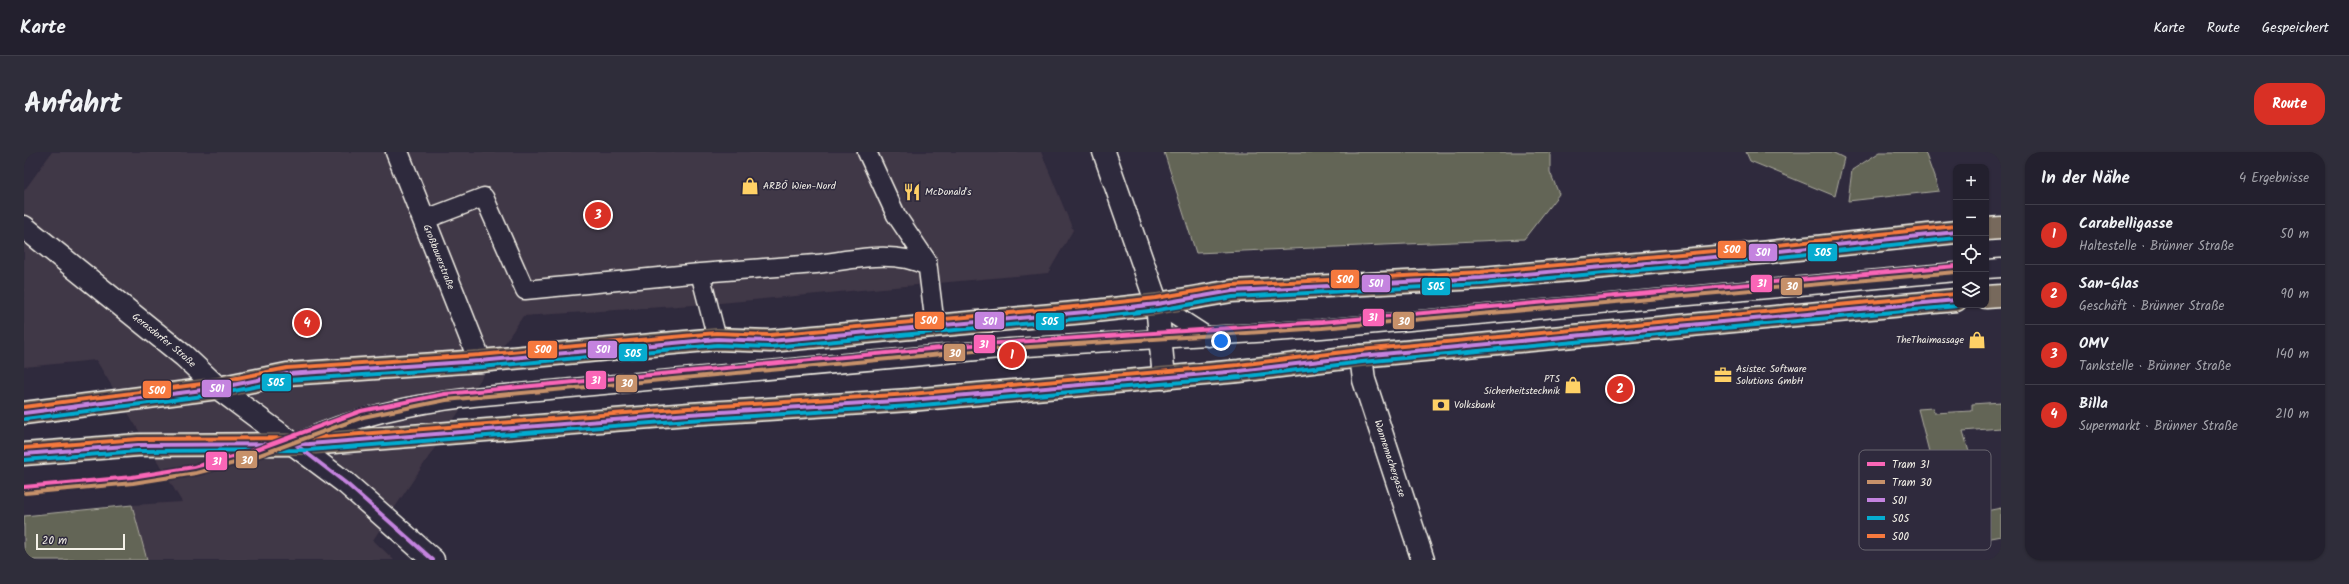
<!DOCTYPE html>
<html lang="de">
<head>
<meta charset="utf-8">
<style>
	body { margin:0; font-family:Kalam,sans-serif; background:#2f2d3a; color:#f1f3f6 }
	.controls { position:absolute; right:12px; top:12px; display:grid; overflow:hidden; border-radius:8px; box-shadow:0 1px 3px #0004 }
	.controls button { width:36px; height:36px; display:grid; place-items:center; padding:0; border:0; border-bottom:1px solid #403e4a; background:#23202e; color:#f1f3f6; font:20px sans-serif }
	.scale { position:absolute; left:12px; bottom:10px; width:89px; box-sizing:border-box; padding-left:4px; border:2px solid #f4f1e8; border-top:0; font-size:11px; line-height:14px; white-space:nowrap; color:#f4f1e8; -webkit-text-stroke:3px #2f2a3d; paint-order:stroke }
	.you { position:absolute; left:1197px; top:189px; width:14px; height:14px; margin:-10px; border:3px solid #fff; border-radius:50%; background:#1a73e8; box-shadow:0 0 0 6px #1a73e833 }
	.badge { display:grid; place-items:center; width:26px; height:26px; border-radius:50%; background:#d93025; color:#fff; font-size:13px; font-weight:700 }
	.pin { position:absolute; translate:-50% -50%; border:2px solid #fff; box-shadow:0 1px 4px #0006 }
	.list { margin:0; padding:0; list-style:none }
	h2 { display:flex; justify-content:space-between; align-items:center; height:52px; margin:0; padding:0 16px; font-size:17px }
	h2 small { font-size:13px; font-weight:400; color:#a3a3aa }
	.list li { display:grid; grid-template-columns:26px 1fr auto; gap:12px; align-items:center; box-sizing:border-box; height:60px; padding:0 16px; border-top:1px solid #403e4a }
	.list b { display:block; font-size:15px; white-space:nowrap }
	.list p { margin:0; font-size:13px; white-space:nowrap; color:#a3a3aa }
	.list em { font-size:13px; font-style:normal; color:#a3a3aa }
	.icon { flex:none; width:22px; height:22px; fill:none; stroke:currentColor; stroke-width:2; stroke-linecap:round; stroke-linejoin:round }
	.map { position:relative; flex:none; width:1977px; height:408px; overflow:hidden; border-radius:16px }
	header { display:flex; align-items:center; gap:24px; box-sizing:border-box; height:56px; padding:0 20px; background:#23202e; border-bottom:1px solid #403e4a }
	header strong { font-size:19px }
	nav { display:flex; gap:22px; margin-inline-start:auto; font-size:14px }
	.intro { display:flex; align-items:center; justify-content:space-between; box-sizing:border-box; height:96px; padding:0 24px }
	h1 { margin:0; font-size:28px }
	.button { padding:10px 18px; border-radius:16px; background:#d93025; color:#fff; font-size:14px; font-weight:700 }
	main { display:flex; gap:24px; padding:0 24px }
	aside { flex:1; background:#23202e; border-radius:16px; box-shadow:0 1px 3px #0004 }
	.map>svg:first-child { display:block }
	.built { fill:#413747 }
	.green { fill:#646556; stroke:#acab9f }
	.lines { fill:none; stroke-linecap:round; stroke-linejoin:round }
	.lane-casing { stroke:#f4f1e8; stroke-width:21 }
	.street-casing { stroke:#f4f1e8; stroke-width:25 }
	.secondary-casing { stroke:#f4f1e8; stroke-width:25 }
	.primary-casing { stroke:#f4f1e8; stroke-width:25 }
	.lane { stroke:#2f2a3d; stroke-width:18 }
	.street { stroke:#2f2a3d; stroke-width:22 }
	.secondary { stroke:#2f2a3d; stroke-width:22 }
	.primary { stroke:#77695c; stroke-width:22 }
	.bus-1-casing { stroke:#2f2a3d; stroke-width:7 }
	.bus-2-casing { stroke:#2f2a3d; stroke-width:7 }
	.bus-3-casing { stroke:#2f2a3d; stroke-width:7 }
	.bus-1 { stroke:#c483df; stroke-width:4 }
	.bus-2 { stroke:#06acd0; stroke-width:4 }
	.bus-3 { stroke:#f6793e; stroke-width:4 }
	.tram-1-casing { stroke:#2f2a3d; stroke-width:7 }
	.tram-2-casing { stroke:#2f2a3d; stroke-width:7 }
	.tram-1 { stroke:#fa66b7; stroke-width:4 }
	.tram-2 { stroke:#c7916a; stroke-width:4 }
	.labels { text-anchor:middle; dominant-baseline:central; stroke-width:3; stroke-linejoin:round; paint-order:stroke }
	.poi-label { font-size:10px; fill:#f4f1e8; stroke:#2f2a3d; text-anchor:start }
	.street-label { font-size:10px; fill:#f4f1e8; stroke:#2f2a3d }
	.key { fill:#2f2a3d; stroke:#6a6670; stroke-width:1 }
	.key-label { font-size:11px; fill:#f4f1e8 }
	.line-badge { stroke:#2f2a3d; stroke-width:1.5 }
	.badge-label { font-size:11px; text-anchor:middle; font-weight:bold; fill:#fff }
</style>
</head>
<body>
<header>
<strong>Karte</strong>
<nav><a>Karte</a><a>Route</a><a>Gespeichert</a></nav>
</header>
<div class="intro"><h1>Anfahrt</h1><a class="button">Route</a></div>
<main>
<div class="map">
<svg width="1977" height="408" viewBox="0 0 1977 408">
	<rect width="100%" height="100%" fill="#2f2a3d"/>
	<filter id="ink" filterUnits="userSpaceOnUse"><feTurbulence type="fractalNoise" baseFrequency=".025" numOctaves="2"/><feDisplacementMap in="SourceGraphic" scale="8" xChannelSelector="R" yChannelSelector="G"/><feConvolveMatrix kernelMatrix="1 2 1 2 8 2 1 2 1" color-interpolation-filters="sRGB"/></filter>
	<g filter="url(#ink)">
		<path class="built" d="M28,0H1017L1049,78L1024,121L685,152L499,164L349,388L370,408H123L108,353L158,350L72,208L0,215V39Z"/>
		<path class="green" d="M1140,0H1526V20L1535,42L1500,87L1172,101Z
			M1722,0H1808L1820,6L1811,44L1726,9Z
			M1856,0H1901L1915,39L1824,49L1828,18Z
			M1977,250V276L1939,279L1962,359L1977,356V384L1929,393L1894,257L1909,256L1910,261L1948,259V252Z
			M108,353L123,408H0V364Z"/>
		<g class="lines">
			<g class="lane-casing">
				<path id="lane" d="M843,0L872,63L903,109L911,174
					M402,67L460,45L501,138L676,121L693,187
					M1962,117L1977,116
					M676,121C715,118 753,115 792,112C829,108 868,97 903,114
					M1133,152L1184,185
					M275,290C331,264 388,252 449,245L986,196L1297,177L1932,120"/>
			</g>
			<g class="street-casing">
				<g id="street">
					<path id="s1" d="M373,0L456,209"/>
					<path d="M1080,0L1133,152L1140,226"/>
					<path id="s2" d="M1337,204L1340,228L1399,408"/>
				</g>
			</g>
			<g class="secondary-casing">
				<g id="secondary">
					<path id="s3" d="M0,75L160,204L194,236L323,332L409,408"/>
				</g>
			</g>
			<g class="primary-casing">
				<path id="primary" d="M1962,77L1977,76
					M1962,145L1977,144
					M0,261L194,236L263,222L456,209L693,187L746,189L1061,160L1133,152L1208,139L1457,126L1746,100L1932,80
					M0,302L114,293L285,292L665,262L886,248L1215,219L1337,204L1932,148"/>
			</g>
			<use href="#lane" class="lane"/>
			<use href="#street" class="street"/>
			<use href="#secondary" class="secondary"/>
			<use href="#primary" class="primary"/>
			<g class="bus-1-casing">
				<path id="bus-1" d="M0,261L194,236L263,222L456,209L693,187L746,189L1061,160L1133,152L1208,139L1457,126L1746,100L1932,80
					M271,292L323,332L409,408
					M0,302L114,293L285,292L665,262L886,248L1215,219L1337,204L1932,148"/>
			</g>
			<g class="bus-2-casing">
				<path id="bus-2" d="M1,267L195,242L264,228L457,215L693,193L747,195L1062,166L1134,158L1209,145L1458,132L1747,106L1932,86
					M0,308L114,299L285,298L665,268L887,254L1216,225L1338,210L1933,154"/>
			</g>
			<g class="bus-3-casing">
				<path id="bus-3" d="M0,255L193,230L263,216L456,203L692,181L746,183L1060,154L1132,146L1208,133L1457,120L1745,94L1931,74
					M0,296L114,287L285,286L665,256L886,242L1214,213L1336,198L1931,142"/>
			</g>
			<use href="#bus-1" class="bus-1"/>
			<use href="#bus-2" class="bus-2"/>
			<use href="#bus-3" class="bus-3"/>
			<g class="tram-1-casing">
				<path id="tram-1" d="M0,335L108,325L170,315L220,302L337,259L421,242L960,192L1298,170L1932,114"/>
			</g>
			<g class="tram-2-casing">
				<path id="tram-2" d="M1,341L109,331L172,321L222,308L339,265L422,248L961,198L1298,176L1932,120"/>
			</g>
			<use href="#tram-1" class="tram-1"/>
			<use href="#tram-2" class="tram-2"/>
		</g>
	</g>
	<defs>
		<g id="shop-bare" transform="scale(1.38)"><path d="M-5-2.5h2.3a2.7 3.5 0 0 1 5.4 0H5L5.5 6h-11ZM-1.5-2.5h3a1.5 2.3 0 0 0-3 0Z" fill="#ffd166" stroke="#2f2a3d" stroke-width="2.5" paint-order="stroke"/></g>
		<g id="restaurant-bare" transform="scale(1.38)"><path d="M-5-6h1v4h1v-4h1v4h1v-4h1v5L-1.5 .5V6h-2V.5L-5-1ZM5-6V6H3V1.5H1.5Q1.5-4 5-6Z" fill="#ffd166" stroke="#2f2a3d" stroke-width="2.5" paint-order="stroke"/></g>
		<g id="office-bare" transform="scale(1.38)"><path d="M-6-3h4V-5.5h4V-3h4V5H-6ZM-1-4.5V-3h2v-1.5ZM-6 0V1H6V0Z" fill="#ffd166" stroke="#2f2a3d" stroke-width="2.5" paint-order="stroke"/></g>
		<g id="bank-bare" transform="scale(1.38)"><path d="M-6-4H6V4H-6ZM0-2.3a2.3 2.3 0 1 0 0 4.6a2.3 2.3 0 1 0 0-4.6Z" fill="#ffd166" stroke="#2f2a3d" stroke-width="2.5" paint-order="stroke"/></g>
	</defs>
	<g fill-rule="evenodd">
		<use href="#shop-bare" x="726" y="34"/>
		<use href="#restaurant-bare" x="888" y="40"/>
		<use href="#shop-bare" x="1953" y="188"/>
		<use href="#office-bare" x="1699" y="223"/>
		<use href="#shop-bare" x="1549" y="233"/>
		<use href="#bank-bare" x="1417" y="253"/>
	</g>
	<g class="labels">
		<g class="poi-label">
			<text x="739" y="34">ARBÖ Wien-Nord</text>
			<text x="901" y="40">McDonald's</text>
			<text x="1940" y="188" text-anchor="end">TheThaimassage</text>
			<text x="1712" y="217">Asistec Software<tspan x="1712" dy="12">Solutions GmbH</tspan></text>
			<text x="1536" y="227" text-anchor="end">PTS<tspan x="1536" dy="12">Sicherheitstechnik</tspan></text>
			<text x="1430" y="253">Volksbank</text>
		</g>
		<g class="street-label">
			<text stroke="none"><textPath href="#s1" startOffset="113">Großbauerstraße</textPath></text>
			<text stroke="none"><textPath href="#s3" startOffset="180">Gerasdorfer Straße</textPath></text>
			<text stroke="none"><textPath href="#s2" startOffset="107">Wannemachergasse</textPath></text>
		</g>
	</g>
	<rect x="1835" y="298" width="132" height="100" rx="6" class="key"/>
	<rect x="1843" y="310" width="18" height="4" fill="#fa66b7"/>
	<rect x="1843" y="328" width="18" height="4" fill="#c7916a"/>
	<rect x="1843" y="346" width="18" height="4" fill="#c483df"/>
	<rect x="1843" y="364" width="18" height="4" fill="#06acd0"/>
	<rect x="1843" y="382" width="18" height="4" fill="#f6793e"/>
	<g class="key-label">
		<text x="1868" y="316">Tram 31</text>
		<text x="1868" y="334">Tram 30</text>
		<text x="1868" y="352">501</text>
		<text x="1868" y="370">505</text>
		<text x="1868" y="388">500</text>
	</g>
	<g class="line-badge">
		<rect x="1693" y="88" width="30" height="19" rx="4" fill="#f6793e"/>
		<rect x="1783" y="91" width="31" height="19" rx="4" fill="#06acd0"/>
		<rect x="1724" y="91" width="30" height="19" rx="4" fill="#c483df"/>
		<rect x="1306" y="117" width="30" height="20" rx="4" fill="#f6793e"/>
		<rect x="1726" y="122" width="23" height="19" rx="4" fill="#fa66b7"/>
		<rect x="1337" y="122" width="30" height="19" rx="4" fill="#c483df"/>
		<rect x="1397" y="125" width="30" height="19" rx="4" fill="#06acd0"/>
		<rect x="1756" y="125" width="23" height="19" rx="4" fill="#c7916a"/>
		<rect x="1338" y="156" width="23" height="19" rx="4" fill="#fa66b7"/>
		<rect x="890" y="159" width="31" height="19" rx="4" fill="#f6793e"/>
		<rect x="950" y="159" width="31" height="19" rx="4" fill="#c483df"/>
		<rect x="1368" y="159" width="23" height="19" rx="4" fill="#c7916a"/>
		<rect x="1011" y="160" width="30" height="19" rx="4" fill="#06acd0"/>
		<rect x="949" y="182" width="23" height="20" rx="4" fill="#fa66b7"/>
		<rect x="503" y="188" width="31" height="19" rx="4" fill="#f6793e"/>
		<rect x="563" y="188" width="31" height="19" rx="4" fill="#c483df"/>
		<rect x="919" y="191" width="23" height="19" rx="4" fill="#c7916a"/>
		<rect x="594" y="191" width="30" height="19" rx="4" fill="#06acd0"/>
		<rect x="561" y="218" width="22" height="20" rx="4" fill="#fa66b7"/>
		<rect x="237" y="221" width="31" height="19" rx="4" fill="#06acd0"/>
		<rect x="591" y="222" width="23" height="19" rx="4" fill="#c7916a"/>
		<rect x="177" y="227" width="31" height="19" rx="4" fill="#c483df"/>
		<rect x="118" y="228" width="30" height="19" rx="4" fill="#f6793e"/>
		<rect x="211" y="298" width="23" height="19" rx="4" fill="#c7916a"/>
		<rect x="181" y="299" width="23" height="20" rx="4" fill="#fa66b7"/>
	</g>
	<g class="badge-label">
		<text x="1708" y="101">500</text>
		<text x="1799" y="104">505</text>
		<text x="1739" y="104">501</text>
		<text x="1321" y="131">500</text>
		<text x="1738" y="135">31</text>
		<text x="1352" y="135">501</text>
		<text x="1412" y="138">505</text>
		<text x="1768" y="138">30</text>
		<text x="1349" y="169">31</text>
		<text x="905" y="172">500</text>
		<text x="966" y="173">501</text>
		<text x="1380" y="173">30</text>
		<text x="1026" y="173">505</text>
		<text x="960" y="196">31</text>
		<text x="519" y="201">500</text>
		<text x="579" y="201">501</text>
		<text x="931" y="205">30</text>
		<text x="609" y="205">505</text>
		<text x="572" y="232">31</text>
		<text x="252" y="234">505</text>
		<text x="603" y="235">30</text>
		<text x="193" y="240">501</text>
		<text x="133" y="242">500</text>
		<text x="223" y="312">30</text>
		<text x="193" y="313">31</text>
	</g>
</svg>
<div class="controls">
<button>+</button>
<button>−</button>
<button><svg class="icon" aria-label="locate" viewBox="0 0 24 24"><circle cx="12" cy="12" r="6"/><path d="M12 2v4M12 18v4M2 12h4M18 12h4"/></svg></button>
<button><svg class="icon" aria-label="layers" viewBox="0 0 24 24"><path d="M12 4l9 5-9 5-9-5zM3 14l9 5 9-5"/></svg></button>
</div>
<div class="scale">20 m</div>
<div class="you"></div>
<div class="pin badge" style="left:988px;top:203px">1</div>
<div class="pin badge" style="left:1596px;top:237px">2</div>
<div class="pin badge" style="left:574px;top:63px">3</div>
<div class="pin badge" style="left:283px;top:171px">4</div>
</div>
<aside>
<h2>In der Nähe<small>4 Ergebnisse</small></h2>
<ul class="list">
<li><span class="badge">1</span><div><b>Carabelligasse</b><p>Haltestelle · Brünner Straße</p></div><em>50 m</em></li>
<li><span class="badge">2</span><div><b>San-Glas</b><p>Geschäft · Brünner Straße</p></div><em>90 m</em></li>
<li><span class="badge">3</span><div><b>OMV</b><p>Tankstelle · Brünner Straße</p></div><em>140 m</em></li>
<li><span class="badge">4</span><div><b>Billa</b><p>Supermarkt · Brünner Straße</p></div><em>210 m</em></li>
</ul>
</aside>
</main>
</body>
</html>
